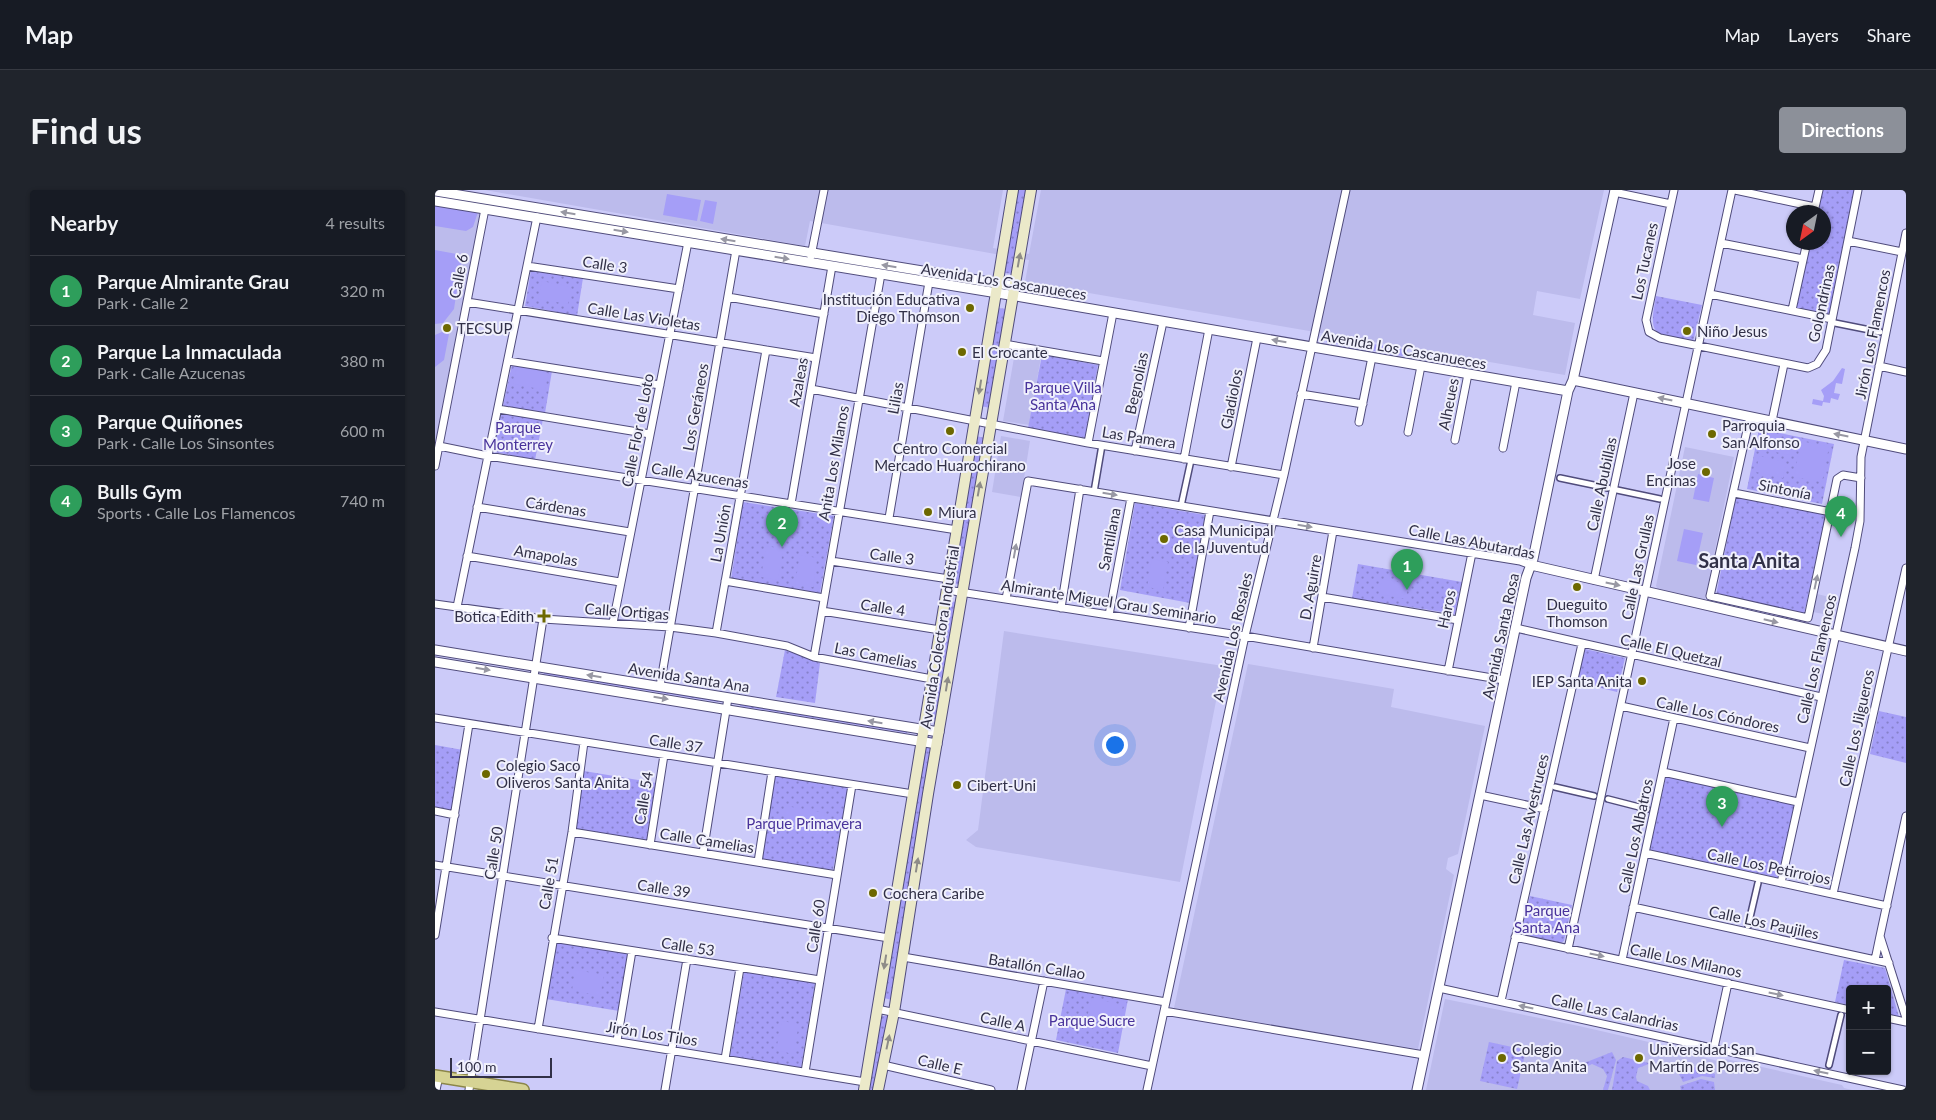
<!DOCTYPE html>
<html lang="en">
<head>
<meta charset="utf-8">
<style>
	body { margin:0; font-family:Lato,sans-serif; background:#20242c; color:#f1f3f6 }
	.controls { position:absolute; right:15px; bottom:15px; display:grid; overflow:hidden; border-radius:5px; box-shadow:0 1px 4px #0004 }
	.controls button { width:45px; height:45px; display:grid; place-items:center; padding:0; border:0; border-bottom:1px solid #363941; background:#171b24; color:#f1f3f6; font:25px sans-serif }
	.compass { position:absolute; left:1351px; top:15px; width:45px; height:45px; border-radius:50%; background:#171b24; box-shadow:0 1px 4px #0004; rotate:213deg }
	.scale { position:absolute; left:15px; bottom:12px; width:102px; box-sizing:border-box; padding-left:5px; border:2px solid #313047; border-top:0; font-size:14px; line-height:18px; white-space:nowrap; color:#313047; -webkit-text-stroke:4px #f0f0fc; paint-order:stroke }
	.you { position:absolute; left:679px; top:554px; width:18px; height:18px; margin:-12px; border:4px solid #fff; border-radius:50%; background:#1a73e8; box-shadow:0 0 0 8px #1a73e833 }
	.badge { display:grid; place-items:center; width:32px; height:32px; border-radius:50%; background:#8c9099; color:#fff; font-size:16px; font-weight:700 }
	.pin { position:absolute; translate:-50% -41px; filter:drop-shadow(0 1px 2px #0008) }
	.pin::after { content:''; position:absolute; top:26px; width:18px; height:15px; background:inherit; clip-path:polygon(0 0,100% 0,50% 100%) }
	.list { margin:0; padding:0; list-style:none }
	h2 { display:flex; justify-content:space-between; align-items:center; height:65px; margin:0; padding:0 20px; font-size:21px }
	h2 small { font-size:16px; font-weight:400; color:#9ea1a6 }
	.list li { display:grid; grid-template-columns:32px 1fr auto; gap:15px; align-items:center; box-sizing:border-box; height:70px; padding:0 20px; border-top:1px solid #363941 }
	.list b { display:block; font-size:19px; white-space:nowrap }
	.list p { margin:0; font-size:16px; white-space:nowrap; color:#9ea1a6 }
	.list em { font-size:16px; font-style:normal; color:#9ea1a6 }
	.map { position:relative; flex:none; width:1471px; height:900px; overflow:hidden; border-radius:5px }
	header { display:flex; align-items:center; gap:30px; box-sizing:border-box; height:70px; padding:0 25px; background:#171b24; border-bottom:1px solid #363941 }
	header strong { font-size:24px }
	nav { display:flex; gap:28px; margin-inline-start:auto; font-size:18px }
	.intro { display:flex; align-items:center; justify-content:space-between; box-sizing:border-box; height:120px; padding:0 30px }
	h1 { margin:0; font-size:35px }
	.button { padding:12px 22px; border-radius:5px; background:#8c9099; color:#fff; font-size:18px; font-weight:700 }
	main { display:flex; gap:30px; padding:0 30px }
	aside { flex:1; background:#171b24; border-radius:5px; box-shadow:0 1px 4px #0004 }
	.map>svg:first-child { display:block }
	.built { fill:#bcbbec }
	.grass { fill:url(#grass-dots) }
	.garden { fill:#a59ef7 }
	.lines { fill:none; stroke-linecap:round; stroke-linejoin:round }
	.pedestrian-casing { stroke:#504c7c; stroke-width:8 }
	.minor-casing { stroke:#504c7c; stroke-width:9 }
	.tertiary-casing { stroke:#504c7c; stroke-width:11 }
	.secondary-casing { stroke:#504c7c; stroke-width:12 }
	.primary-casing { stroke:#8b864a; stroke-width:14 }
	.pedestrian { stroke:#fff; stroke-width:5 }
	.minor { stroke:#fff; stroke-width:7 }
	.tertiary { stroke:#fff; stroke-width:9 }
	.secondary { stroke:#ebe9c9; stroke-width:10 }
	.primary { stroke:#d6d394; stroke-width:11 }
	.oneway { fill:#9898a3 }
	.oneway2 { fill:#8e8c88 }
	.poi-dot { fill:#6d6800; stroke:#f0f0fc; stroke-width:2 }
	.labels { text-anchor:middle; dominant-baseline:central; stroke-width:4; stroke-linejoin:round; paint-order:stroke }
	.street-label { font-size:15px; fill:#313047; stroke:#f0f0fc }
	.poi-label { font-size:15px; fill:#313047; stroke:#f0f0fc; text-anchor:start }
	.park-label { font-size:15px; fill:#48329b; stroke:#f0f0fc }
	.district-label { font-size:20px; font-weight:bold; fill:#313047; stroke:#f0f0fc }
</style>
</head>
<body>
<header>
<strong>Map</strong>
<nav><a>Map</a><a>Layers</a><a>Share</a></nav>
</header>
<div class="intro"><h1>Find us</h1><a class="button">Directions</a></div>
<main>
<aside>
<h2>Nearby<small>4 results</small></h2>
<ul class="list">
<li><span class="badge" style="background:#2e9e5b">1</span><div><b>Parque Almirante Grau</b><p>Park · Calle 2</p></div><em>320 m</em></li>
<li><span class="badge" style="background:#2e9e5b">2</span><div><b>Parque La Inmaculada</b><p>Park · Calle Azucenas</p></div><em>380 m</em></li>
<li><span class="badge" style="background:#2e9e5b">3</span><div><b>Parque Quiñones</b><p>Park · Calle Los Sinsontes</p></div><em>600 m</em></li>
<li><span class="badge" style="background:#2e9e5b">4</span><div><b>Bulls Gym</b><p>Sports · Calle Los Flamencos</p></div><em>740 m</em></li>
</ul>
</aside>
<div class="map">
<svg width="1471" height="900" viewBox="0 0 1471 900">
	<defs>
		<pattern id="grass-dots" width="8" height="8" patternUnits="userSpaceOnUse" patternTransform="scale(1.25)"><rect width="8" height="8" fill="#a59ef7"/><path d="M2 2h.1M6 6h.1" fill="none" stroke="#8781ca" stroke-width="1.8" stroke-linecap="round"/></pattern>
	</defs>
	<rect width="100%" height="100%" fill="#cccbf9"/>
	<path class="built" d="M50,0H568L558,58L594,64L606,0H1169L1145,109L1102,101L1098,125L1140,133L1130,185L590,92L594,70L375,31L370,56Z
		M0,13L46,20L0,255Z
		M580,162L606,167L594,235L568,231Z
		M566,246L595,251L586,307L557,302Z
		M1250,257L1299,267L1270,409L1223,399L1221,396Z
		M1382,404L1403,409L1399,426L1378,422Z
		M569,441L788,476L745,692L541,657L531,650L543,640Z
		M813,474L959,499L956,517L1050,536L1023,664L1013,668L1011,679L1019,685L983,859L739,818Z
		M1010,809L1144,836L1266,864L1268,867L1286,872L1291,869L1407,895L1409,898L1417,900H991Z"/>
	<path class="grass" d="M583,0H592L578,84L569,83Z
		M1386,0H1421L1396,122L1392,125L1363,120L1361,116L1374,53L1388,52V22H1381Z
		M96,80L148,88L142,126L90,116Z
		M1221,106L1267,115L1258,152C1219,144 1213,148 1221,106Z
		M563,118L572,119L555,218L546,216Z
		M607,165L663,175L650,248L593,238Z
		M77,174L117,181L110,223L68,216Z
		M66,222L108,229L100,270L59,262Z
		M1324,239L1399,254L1387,314L1312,299Z
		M541,246L550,248L525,395L516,393Z
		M1301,307L1391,324L1369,424L1281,405Z
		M308,312L399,326L385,403L296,389Z
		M700,313L770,325L755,413L685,400Z
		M923,374L1027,392L1020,424L917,408Z
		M512,411L522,412L501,530H494Z
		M1150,459L1190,468L1182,502L1142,492Z
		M350,460L385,473L380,513L341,507Z
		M108,480L286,509L283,512L109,484Z
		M305,512L472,538V543L305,516Z
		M1444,521L1471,527V573L1435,564Z
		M0,555L28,560L18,623L0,619Z
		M489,557L496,558L457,810L449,808Z
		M149,581L221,593L212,652L139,639Z
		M340,585L413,597L398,680L326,669Z
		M1231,587L1360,614L1344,688L1214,660Z
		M1095,706L1137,715L1129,751L1126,753L1089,744L1086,741Z
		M119,751L194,762L184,821L111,809Z
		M1409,770L1450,778L1464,827L1452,824V799H1415V815L1400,812Z
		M309,782L380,793L366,878L295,866Z
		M631,799L693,809L683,863L621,850Z
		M447,826H453L440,900H433Z
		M1054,852L1091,860L1082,899L1045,891Z
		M1177,862L1181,870L1173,900H1168L1172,886L1168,879L1157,874L1145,880L1149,873Z
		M1188,867L1235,878L1224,883L1219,876L1214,874L1203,878L1201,887L1202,891L1213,896L1215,900H1177L1182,871Z
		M1260,877L1280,884V888L1267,886L1248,892L1244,884Z
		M1266,889L1279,892L1280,900H1246L1245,896Z"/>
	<path class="garden" d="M232,4L266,10L262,31L228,25Z
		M270,10L282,12L278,34L265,31Z
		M0,15L43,22L38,37L31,41L0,36Z
		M0,60L27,65L19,119L8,133L0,134Z
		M107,91L136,97L133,114L103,109Z
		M9,141L14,144L9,170L0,177V145Z
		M892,146L973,160L967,166L891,152Z
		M82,176L113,183L110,200L78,194Z
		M1407,178L1410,179L1407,194L1401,193L1399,203L1405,204L1403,210L1396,208L1395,213L1388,212L1387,216L1377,214L1378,209L1388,211L1389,206L1386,200L1398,191Z
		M1329,244L1357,250L1354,265L1326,259Z
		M1366,251L1394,257L1387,292L1359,287Z
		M1324,266L1351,272L1348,288L1321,282Z
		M1263,284L1279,288L1274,312L1258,309Z
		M1249,339L1268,343L1261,375L1242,371Z
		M331,356L348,359L343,390L326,387Z
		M365,365L382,368L378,397L360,394Z
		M717,369L733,372L728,400L712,397Z
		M947,389L973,394L971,409L944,404Z
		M351,616L390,623L387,646L347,640Z
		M141,780L169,785L165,806L137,800Z
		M657,808L688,815L685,831L653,824Z
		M347,831L364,834L358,864L341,860Z"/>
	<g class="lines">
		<g class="pedestrian-casing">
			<path id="pedestrian" d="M1400,133L1445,142
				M1125,288L1173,298
				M1182,300L1225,309
				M659,302L667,255
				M746,316L756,270
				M1120,597L1159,606
				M1173,609L1212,619
				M1313,736L1323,693
				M1394,875L1406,825"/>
		</g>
		<g class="minor-casing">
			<path id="minor" d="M1239,0L1211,130L1214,142L1225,148L1373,178L1382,174L1391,160L1423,0
				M1300,0L1380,17
				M1179,2L1236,14
				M1379,22L1384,0
				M1413,51L1467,62
				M1286,53L1368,69
				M376,66L389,0
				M92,76L244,99
				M1275,104L1397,129
				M293,107L389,124
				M32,112L381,168
				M1357,120L1372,52
				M569,154L668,171
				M73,171L225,195
				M1444,176L1471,182
				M376,199L653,253L849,285
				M866,204L928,214
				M63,219L215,244
				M1315,227L1275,406L1373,428L1402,289L1408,285L1426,288
				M1337,231L1349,174
				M924,232L937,167
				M973,242L986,176
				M1020,250L1033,184
				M653,253L678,123
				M4,256L53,266L522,340
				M1068,258L1081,192
				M700,261L728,132
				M749,269L774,139
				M0,276L50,19
				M796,277L822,148
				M1299,303L1396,322
				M356,314L397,76
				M42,317L195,342
				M454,328L494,92
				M32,366L185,392
				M396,371L514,389
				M1159,390L1199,203
				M290,391L389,408
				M512,400L810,446L1069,490
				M887,407L1023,430
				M571,409L593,291L1085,371L1096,375
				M0,414L108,429L235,437L281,443L352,456L379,467L497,489
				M22,417L102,27
				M626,418L645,299
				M387,421L505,440
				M674,425L696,308
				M178,433L253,52
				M754,438L775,321
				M1081,438L1386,507
				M281,443L331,160
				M878,458L898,341
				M379,467L446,84
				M1013,481L1037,363
				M225,496L301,60
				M1186,516L1375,558
				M0,528L478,604
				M1228,582L1363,612
				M1045,605L1110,619
				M0,621L20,625
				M1471,626L1445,746L1471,828
				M137,642L402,685
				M215,655L229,565
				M268,663L293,508
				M1210,663L1452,716
				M323,672L337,582
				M0,675L454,748
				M1346,693L1420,358L1425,331L1426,267L1471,43
				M1398,704L1471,378
				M1198,717L1454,773
				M0,745L34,534
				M1080,747L1415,820
				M117,748L385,790
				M1133,759L1297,0
				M468,767L731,812
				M1187,770L1239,528
				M1440,770L1445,746
				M1004,798L1468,900
				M1066,811L1147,454
				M442,819L717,876
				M729,821L989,865
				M0,822L430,892
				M1452,828L1471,832
				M103,839L137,642L149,552
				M182,851L197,761
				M1279,858L1293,793
				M290,869L305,778
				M448,875L556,900
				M370,882L417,595
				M1,900L4,886
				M34,900L108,429
				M230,900L252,769
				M586,900L609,791
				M712,900L810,446L849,285L911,0"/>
		</g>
		<g class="tertiary-casing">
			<path id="tertiary" d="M0,1L579,96
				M0,11L587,107L1133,201
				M1138,190L1471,259
				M1096,375L1471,461
				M0,460L504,542
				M0,472L502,554
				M982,900L1091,388L1098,369L1133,201L1138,190L1180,0"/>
		</g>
		<g class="secondary-casing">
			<path id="secondary" d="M429,900L578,0
				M443,900L459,822L493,604L596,0"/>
		</g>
		<g class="primary-casing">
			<path id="primary" d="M0,886L88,900"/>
		</g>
		<use href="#pedestrian" class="pedestrian"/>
		<use href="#minor" class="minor"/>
		<use href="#tertiary" class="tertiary"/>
		<use href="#secondary" class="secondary"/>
		<use href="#primary" class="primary"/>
	</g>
	<defs><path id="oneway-solid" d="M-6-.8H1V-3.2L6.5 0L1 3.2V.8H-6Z" transform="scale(1.25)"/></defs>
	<g class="oneway">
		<use href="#oneway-solid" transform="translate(133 23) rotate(-171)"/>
		<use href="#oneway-solid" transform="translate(186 41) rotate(9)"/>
		<use href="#oneway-solid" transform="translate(293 50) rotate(-171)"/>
		<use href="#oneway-solid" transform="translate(347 68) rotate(9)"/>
		<use href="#oneway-solid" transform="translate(454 76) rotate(-171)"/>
		<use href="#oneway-solid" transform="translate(844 151) rotate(-170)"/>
		<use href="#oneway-solid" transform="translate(1230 209) rotate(-168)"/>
		<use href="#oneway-solid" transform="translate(1406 245) rotate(-169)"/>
		<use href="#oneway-solid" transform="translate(675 304) rotate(9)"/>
		<use href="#oneway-solid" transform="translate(870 336) rotate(9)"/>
		<use href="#oneway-solid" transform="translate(580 361) rotate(-80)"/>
		<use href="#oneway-solid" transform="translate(1381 392) rotate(-78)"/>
		<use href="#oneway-solid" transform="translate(1178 394) rotate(12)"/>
		<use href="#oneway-solid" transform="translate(1336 431) rotate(13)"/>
		<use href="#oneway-solid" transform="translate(48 479) rotate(9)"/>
		<use href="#oneway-solid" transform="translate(159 486) rotate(-171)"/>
		<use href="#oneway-solid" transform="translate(226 508) rotate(9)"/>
		<use href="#oneway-solid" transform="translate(440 532) rotate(-171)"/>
		<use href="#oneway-solid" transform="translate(1162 765) rotate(12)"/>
		<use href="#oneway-solid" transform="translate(1341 804) rotate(12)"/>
		<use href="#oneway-solid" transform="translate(1091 817) rotate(-168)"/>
		<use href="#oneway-solid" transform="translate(1386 882) rotate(-168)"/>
	</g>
	<g class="oneway2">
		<use href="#oneway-solid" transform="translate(584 70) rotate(-80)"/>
		<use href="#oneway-solid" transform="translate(545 197) rotate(99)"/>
		<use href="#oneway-solid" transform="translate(544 299) rotate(-80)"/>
		<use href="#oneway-solid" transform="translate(512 494) rotate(-81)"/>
		<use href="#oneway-solid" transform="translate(482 675) rotate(-81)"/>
		<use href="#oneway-solid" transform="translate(450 772) rotate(99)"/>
		<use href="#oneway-solid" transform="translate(453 852) rotate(-78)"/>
	</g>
	<g class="poi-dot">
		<circle cx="535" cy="118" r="5"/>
		<circle cx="12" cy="138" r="5"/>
		<circle cx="1252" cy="141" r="5"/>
		<circle cx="527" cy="162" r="5"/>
		<circle cx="515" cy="241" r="5"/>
		<circle cx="1277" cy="244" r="5"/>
		<circle cx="1271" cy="282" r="5"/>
		<circle cx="493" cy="322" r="5"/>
		<circle cx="729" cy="349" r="5"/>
		<circle cx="1142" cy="397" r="5"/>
		<path d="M106.5 418.5h5v5h5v5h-5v5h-5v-5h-5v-5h5z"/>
		<circle cx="1207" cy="491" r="5"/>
		<circle cx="51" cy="584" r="5"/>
		<circle cx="522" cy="595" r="5"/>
		<circle cx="438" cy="703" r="5"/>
		<circle cx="1067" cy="868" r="5"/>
		<circle cx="1204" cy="868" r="5"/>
	</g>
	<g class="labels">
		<g class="street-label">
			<text transform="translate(1209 71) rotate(-78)">Los Tucanes</text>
			<text transform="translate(170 74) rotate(9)">Calle 3</text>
			<text transform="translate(23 86) rotate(-79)">Calle 6</text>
			<text transform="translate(569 91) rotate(9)">Avenida Los Cascanueces</text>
			<text transform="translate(1386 113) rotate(-78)">Golondrinas</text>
			<text transform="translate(209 126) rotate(9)">Calle Las Violetas</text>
			<text transform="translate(1437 144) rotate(-79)">Jirón Los Flamencos</text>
			<text transform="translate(969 159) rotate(10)">Avenida Los Cascanueces</text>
			<text transform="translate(363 192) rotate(-80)">Azaleas</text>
			<text transform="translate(701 193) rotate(-78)">Begnolias</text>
			<text transform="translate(460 208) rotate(-80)">Lilias</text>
			<text transform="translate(796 209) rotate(-79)">Gladiolos</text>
			<text transform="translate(1013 214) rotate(-79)">Alheues</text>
			<text transform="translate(260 217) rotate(-80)">Los Geráneos</text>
			<text transform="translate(202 240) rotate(-79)">Calle Flor de Loto</text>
			<text transform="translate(704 247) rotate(9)">Las Pamera</text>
			<text transform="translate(398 273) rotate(-80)">Anita Los Milanos</text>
			<text transform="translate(265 285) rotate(9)">Calle Azucenas</text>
			<text transform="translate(1166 294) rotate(-78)">Calle Abubillas</text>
			<text transform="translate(1350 299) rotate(11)">Sintonía</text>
			<text transform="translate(121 316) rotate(9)">Cárdenas</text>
			<text transform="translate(285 343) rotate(-80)">La Unión</text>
			<text transform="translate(674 349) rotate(-79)">Santillana</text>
			<text transform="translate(1037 351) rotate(11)">Calle Las Abutardas</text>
			<text transform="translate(111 365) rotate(10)">Amapolas</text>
			<text transform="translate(457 366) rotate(8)">Calle 3</text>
			<text transform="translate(1202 377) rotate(-78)">Calle Las Grullas</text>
			<text transform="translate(875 397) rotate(-80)">D. Aguirre</text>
			<text transform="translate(674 411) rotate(9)">Almirante Miguel Grau Seminario</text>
			<text transform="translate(448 417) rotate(9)">Calle 4</text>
			<text transform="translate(1011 419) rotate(-78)">Haros</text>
			<text transform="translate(192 421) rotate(4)">Calle Ortigas</text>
			<text transform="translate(1065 446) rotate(-78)">Avenida Santa Rosa</text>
			<text transform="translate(504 447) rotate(-81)">Avenida Colectora Industrial</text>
			<text transform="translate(797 447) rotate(-77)">Avenida Los Rosales</text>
			<text transform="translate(1236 460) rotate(13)">Calle El Quetzal</text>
			<text transform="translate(441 465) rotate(11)">Las Camelias</text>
			<text transform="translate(1381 469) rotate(-77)">Calle Los Flamencos</text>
			<text transform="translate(254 487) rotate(9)">Avenida Santa Ana</text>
			<text transform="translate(1283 524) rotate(12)">Calle Los Cóndores</text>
			<text transform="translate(1421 538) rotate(-78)">Calle Los Jilgueros</text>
			<text transform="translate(241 553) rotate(9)">Calle 37</text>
			<text transform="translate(208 608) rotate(-81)">Calle 54</text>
			<text transform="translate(1093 629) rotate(-77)">Calle Las Avestruces</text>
			<text transform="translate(1200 646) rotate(-78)">Calle Los Albatros</text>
			<text transform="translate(272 650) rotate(9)">Calle Camelias</text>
			<text transform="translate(58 663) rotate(-81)">Calle 50</text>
			<text transform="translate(1334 676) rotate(12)">Calle Los Petirrojos</text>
			<text transform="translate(113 693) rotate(-80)">Calle 51</text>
			<text transform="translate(229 698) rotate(9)">Calle 39</text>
			<text transform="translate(1329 732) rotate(12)">Calle Los Paujiles</text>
			<text transform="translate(380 736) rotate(-81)">Calle 60</text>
			<text transform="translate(253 756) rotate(9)">Calle 53</text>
			<text transform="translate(1251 770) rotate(12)">Calle Los Milanos</text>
			<text transform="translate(602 776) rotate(9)">Batallón Callao</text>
			<text transform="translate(1180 822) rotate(12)">Calle Las Calandrias</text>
			<text transform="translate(568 831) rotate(12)">Calle A</text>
			<text transform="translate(217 843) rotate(9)">Jirón Los Tilos</text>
			<text transform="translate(505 874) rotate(13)">Calle E</text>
		</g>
		<g class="poi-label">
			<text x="525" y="109" text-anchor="end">Institución Educativa<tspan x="525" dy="17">Diego Thomson</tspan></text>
			<text x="22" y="138">TECSUP</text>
			<text x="1262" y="141">Niño Jesus</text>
			<text x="537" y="162">El Crocante</text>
			<text x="1287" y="235">Parroquia<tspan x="1287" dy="17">San Alfonso</tspan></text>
			<text x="515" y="258" text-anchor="middle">Centro Comercial<tspan x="515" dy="17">Mercado Huarochirano</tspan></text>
			<text x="1261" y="273" text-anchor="end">Jose<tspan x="1261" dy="17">Encinas</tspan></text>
			<text x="503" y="322">Miura</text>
			<text x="739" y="340">Casa Municipal<tspan x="739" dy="17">de la Juventud</tspan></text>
			<text x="1142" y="414" text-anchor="middle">Dueguito<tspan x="1142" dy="17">Thomson</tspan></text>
			<text x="99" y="426" text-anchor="end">Botica Edith</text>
			<text x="1197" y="491" text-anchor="end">IEP Santa Anita</text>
			<text x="61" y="575">Colegio Saco<tspan x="61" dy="17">Oliveros Santa Anita</tspan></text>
			<text x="532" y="595">Cibert-Uni</text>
			<text x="448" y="703">Cochera Caribe</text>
			<text x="1077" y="859">Colegio<tspan x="1077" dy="17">Santa Anita</tspan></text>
			<text x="1214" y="859">Universidad San<tspan x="1214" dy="17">Martín de Porres</tspan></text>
		</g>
		<g class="park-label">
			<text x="628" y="197">Parque Villa<tspan x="628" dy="17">Santa Ana</tspan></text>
			<text x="83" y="237">Parque<tspan x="83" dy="17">Monterrey</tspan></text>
			<text x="369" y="633">Parque Primavera</text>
			<text x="1112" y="720">Parque<tspan x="1112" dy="17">Santa Ana</tspan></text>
			<text x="657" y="830">Parque Sucre</text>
		</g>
		<g class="district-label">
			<text x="1314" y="370">Santa Anita</text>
		</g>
	</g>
</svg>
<div class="controls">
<button>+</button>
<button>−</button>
</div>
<svg class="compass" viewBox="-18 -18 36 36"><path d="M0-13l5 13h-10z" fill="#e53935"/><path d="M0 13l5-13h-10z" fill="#9ea1a6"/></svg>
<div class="scale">100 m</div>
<div class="you"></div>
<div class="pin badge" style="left:972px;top:400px;background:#2e9e5b">1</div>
<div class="pin badge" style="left:347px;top:357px;background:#2e9e5b">2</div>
<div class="pin badge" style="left:1287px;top:637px;background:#2e9e5b">3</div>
<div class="pin badge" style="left:1406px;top:347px;background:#2e9e5b">4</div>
</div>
</main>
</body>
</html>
